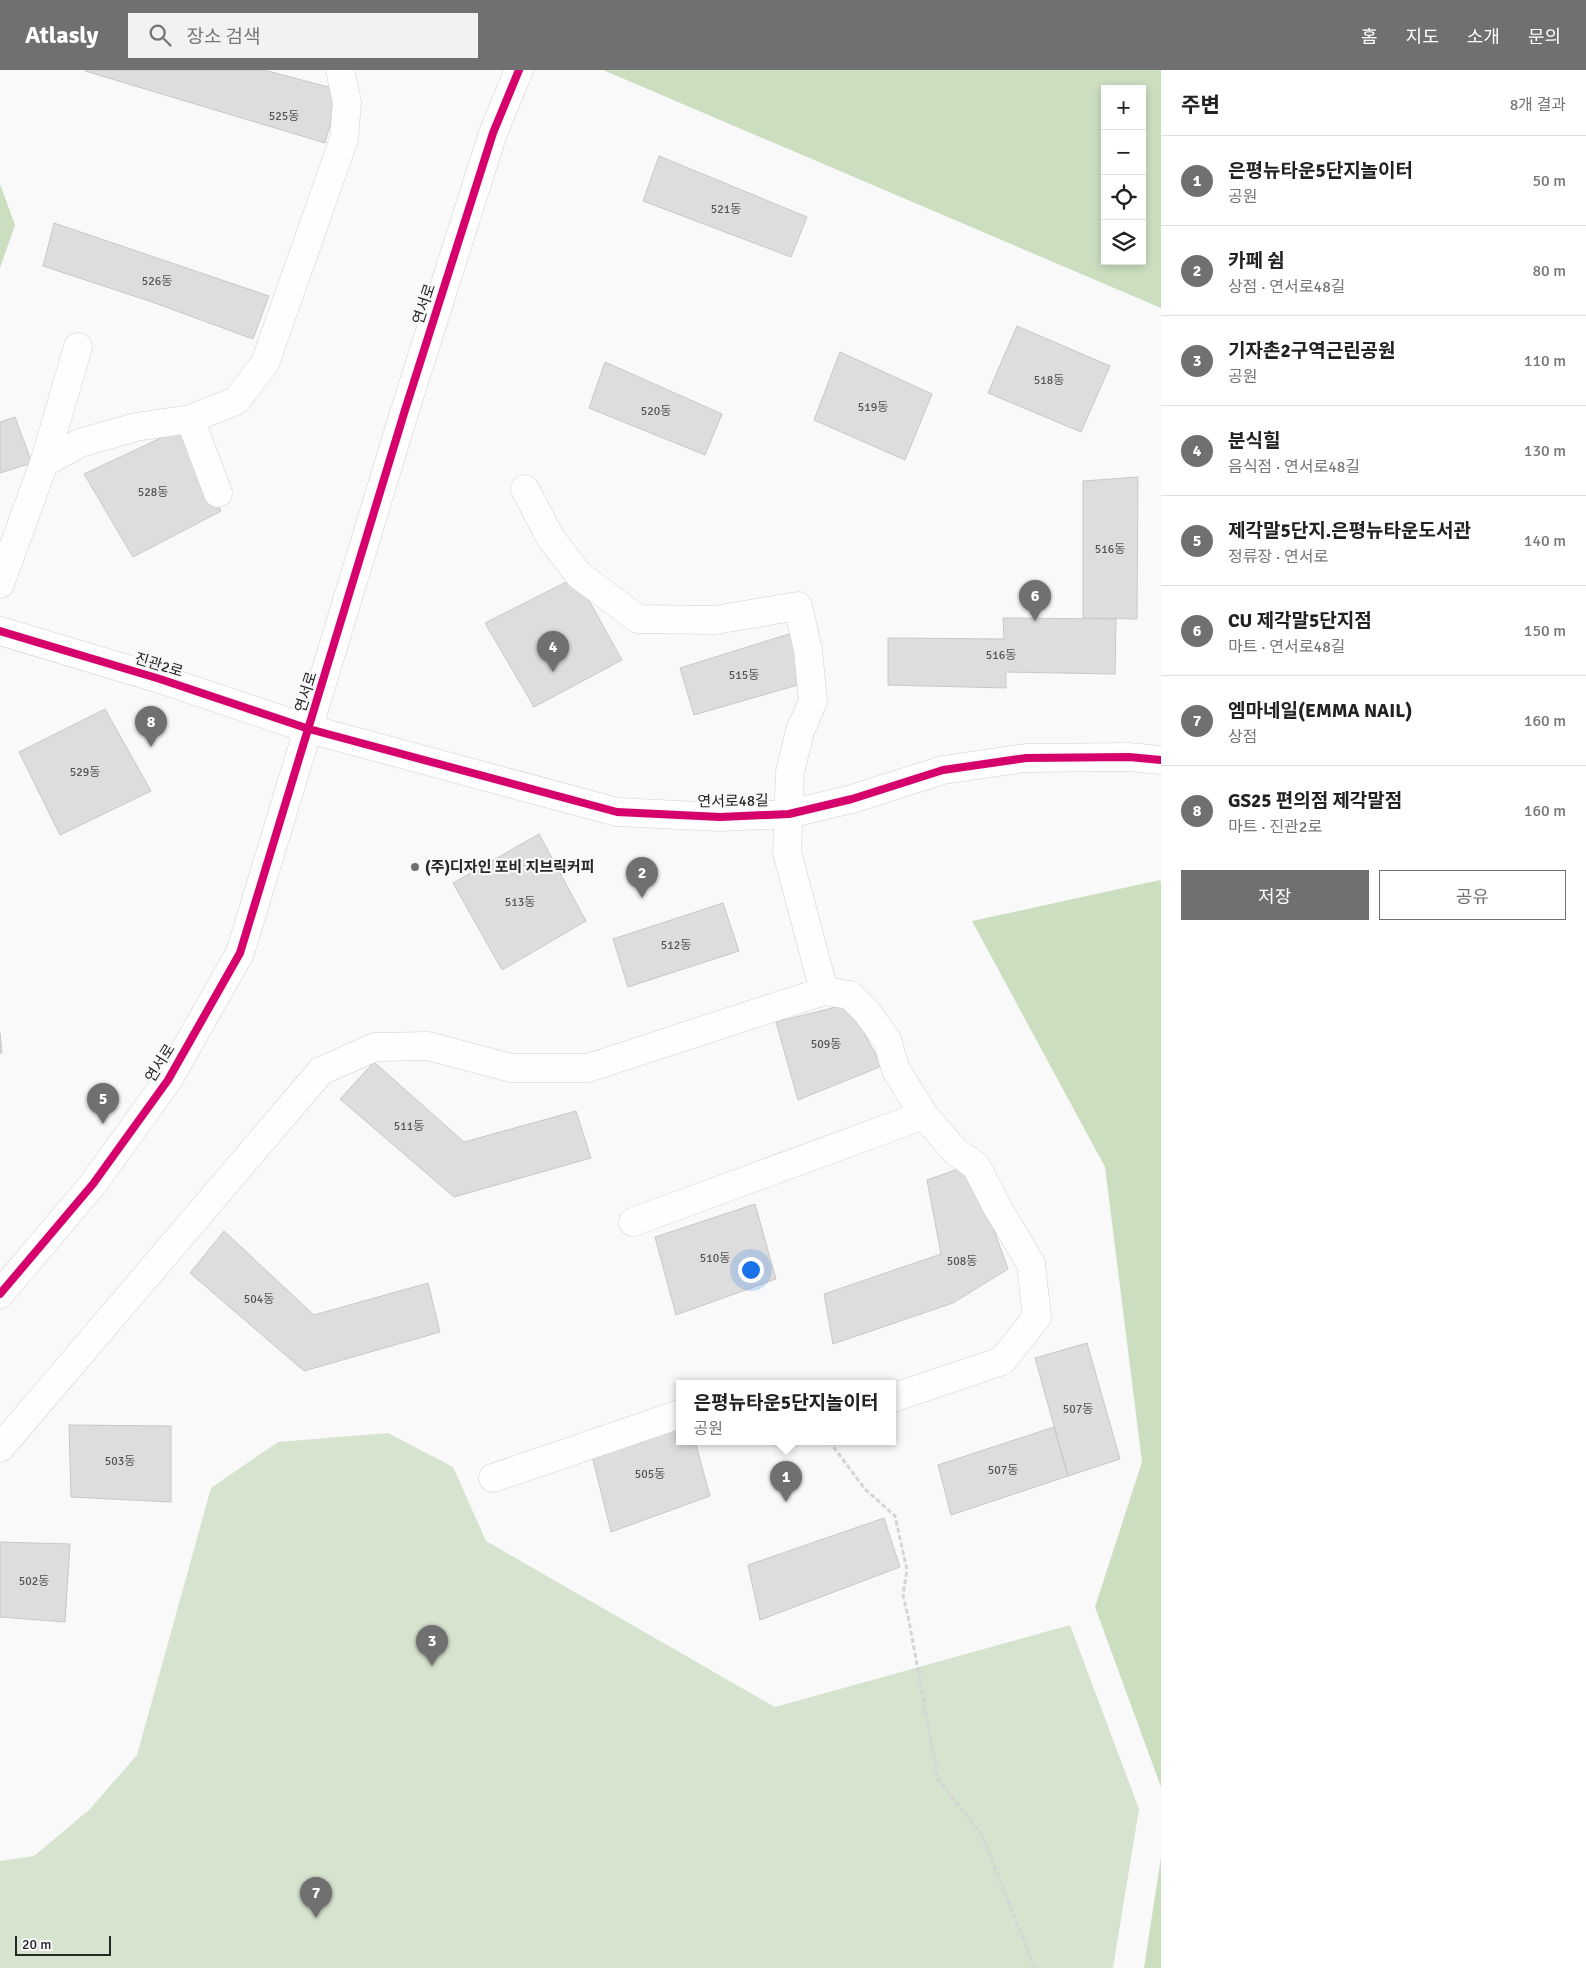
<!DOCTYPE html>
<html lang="ko">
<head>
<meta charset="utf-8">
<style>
	body { margin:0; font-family:Signika,"Noto Sans KR",sans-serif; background:#f2f2f2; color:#222 }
	.controls { position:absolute; right:15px; top:15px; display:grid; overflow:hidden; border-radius:0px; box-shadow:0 2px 8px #0003 }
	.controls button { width:45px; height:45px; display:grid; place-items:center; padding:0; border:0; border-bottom:1px solid #e0e0e0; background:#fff; color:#222; font:25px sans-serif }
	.scale { position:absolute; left:15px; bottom:12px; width:96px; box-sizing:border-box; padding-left:5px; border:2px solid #262627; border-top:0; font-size:14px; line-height:18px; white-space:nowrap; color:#262627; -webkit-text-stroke:4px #f8f8fa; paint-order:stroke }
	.you { position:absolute; left:750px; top:1199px; width:18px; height:18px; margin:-12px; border:4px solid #fff; border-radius:50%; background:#1a73e8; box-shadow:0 0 0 8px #1a73e833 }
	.badge { display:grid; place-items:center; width:32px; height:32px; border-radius:50%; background:#707070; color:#fff; font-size:16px; font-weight:700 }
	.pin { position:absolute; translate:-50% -41px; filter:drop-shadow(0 1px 2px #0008) }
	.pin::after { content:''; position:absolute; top:26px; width:18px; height:15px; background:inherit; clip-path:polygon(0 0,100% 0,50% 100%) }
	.popup { position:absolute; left:676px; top:1310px; width:220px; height:65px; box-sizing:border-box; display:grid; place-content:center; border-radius:0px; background:#fff; filter:drop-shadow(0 1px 4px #0005); font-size:16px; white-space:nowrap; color:#767676 }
	.popup b { font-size:19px; color:#222 }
	.popup::after { content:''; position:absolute; left:50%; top:100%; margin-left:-10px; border:10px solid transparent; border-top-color:#fff }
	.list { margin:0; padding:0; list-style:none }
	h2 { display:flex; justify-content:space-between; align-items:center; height:65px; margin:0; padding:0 20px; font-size:21px }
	h2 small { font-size:16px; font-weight:400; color:#767676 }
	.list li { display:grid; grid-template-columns:32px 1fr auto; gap:15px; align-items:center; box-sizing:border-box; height:90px; padding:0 20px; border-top:1px solid #e0e0e0 }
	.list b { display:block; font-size:19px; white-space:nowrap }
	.list p { margin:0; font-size:16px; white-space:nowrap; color:#767676 }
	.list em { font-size:16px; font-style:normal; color:#767676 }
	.actions { display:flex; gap:10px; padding:15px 20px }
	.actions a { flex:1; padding:11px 0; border:1px solid #707070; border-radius:0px; text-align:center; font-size:18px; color:#707070 }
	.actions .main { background:#707070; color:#fff }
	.icon { flex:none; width:28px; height:28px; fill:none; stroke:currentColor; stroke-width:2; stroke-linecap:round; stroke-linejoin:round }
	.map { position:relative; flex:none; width:1161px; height:1898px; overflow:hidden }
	header { display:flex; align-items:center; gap:30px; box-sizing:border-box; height:70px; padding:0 25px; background:#707070; color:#fff }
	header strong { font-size:24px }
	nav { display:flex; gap:28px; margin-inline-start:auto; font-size:18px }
	.search { width:350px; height:45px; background:#f2f2f2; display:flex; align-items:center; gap:12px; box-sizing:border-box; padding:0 18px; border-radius:0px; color:#767676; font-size:19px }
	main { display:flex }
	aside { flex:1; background:#fff }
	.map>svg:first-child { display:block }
	.green { fill:#d6e3ce }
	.forest { fill:#cbdec0; fill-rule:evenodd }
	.building { fill:#ddd; stroke:#c8c8c8 }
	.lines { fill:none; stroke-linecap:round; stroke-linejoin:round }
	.minor-casing { stroke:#d1d1d1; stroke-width:29 }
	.major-casing { stroke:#d1d1d1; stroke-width:29 }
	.path { stroke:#d5d5d5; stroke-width:3; stroke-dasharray:5 2.5; stroke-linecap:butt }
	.minor { stroke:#fefefe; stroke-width:28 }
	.major { stroke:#fefefe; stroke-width:28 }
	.cycleway-casing { stroke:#f8f8fa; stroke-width:11 }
	.cycleway { stroke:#d6006c; stroke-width:8 }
	.poi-dot { fill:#707070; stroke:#f8f8fa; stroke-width:2 }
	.labels { text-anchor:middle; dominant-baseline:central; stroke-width:4.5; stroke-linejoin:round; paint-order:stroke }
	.number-label { font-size:12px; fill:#545454 }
	.street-label { font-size:15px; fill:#262627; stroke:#f8f8fa }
	.poi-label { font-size:15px; font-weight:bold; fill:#262627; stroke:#f8f8fa; text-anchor:start }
</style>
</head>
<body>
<header>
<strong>Atlasly</strong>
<div class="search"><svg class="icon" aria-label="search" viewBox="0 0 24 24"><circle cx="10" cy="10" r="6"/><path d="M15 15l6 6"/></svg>장소 검색</div>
<nav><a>홈</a><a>지도</a><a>소개</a><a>문의</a></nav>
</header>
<main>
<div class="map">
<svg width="1161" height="1898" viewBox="0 0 1161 1898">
	<rect width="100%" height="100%" fill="#f9f9f9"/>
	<path class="green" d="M388,1363L453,1397L486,1471L775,1637L1070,1555L1139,1739L1113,1898H0V1791L34,1786L90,1739L137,1685L211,1418L278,1372Z"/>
	<path class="forest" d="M603,0H1161V238ZM1105,19H1142V191H1105Z
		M0,114L15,155L0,198Z
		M1160,810L1161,812V1717L1095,1537L1142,1392L1105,1097L972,851Z
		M1161,1787V1898H1144Z"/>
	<path class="building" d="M86,0H264L340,20L325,73L85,1Z
		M659,86L807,147L791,187L643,131Z
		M54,153L269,226L253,269L152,232L43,196Z
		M1017,256L1110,296L1081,362L988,323Z
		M840,282L932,324L905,390L814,350Z
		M605,292L722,344L705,385L589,338Z
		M15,347L32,393L0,403V352Z
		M180,359L221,441L133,487L84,404Z
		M1138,407L1137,549L1083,548V411Z
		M576,507L622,590L534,637L485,553Z
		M1003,548L1116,549L1115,604L1006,602V618L888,615V568L1004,569Z
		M792,563L808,612L694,645L680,598Z
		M105,639L151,721L60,765L19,682Z
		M539,764L586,851L502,900L453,813Z
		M723,833L739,881L628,917L613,869Z
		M848,934L882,996L798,1030L776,952Z
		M0,963L2,983H0Z
		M374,992L464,1072L576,1041L591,1088L454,1127L340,1029Z
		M958,1099L977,1113L1008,1199L953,1233L833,1274L824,1224L941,1184L927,1110Z
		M755,1134L776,1209L676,1245L655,1167Z
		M224,1161L314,1245L428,1213L440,1262L304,1301L190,1203Z
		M1087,1273L1120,1389L1068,1406L1035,1288Z
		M680,1353V1371H695L710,1426L611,1462L591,1382Z
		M69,1355L171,1356V1432L71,1427Z
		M1054,1357L1068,1406L951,1445L938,1395Z
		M884,1448L900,1497L760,1550L748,1495Z
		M0,1472L70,1474L65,1552L0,1547Z"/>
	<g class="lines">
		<g class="minor-casing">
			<path id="minor" d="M190,349L218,423
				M44,393L78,277
				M525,419L550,467L579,505L638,549L715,550L798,536L808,580L813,631L800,661L790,702L787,782L824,921L850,925L867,942L887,970L896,1000L924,1045L955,1081L976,1096L996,1135L1031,1194L1037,1247L1002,1291L892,1328
				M0,514L44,393L80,373L136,357L190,349L236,331L265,293L344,69L347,32L340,0
				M0,561L160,609L309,659L617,742L720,747L789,744L852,729L943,700L1026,688L1129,687L1161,690
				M633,1152L924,1045
				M0,1378L321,1001L375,977L428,976L511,998H588L824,921
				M493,1408L680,1344"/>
		</g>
		<g class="major-casing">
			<path id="major" d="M0,1224L93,1114L168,1010L240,883L405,340L493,63L519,0"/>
		</g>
		<path class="path" d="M829,1371L865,1419L895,1446L907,1500L903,1525L909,1551L938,1710L981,1763L1035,1898"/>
		<use href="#minor" class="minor"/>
		<use href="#major" class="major"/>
		<g class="cycleway-casing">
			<path id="cycleway" d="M0,561L160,609L309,659L617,742L720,747L789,744L852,729L943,700L1026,688L1129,687L1161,690
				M0,1224L93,1114L168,1010L240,883L405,340L493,63L519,0"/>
		</g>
		<use href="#cycleway" class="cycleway"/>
	</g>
	<circle class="poi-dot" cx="415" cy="797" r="5"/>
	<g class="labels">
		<g class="number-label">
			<text x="284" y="46">525동</text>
			<text x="726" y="139">521동</text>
			<text x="157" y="211">526동</text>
			<text x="1049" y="310">518동</text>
			<text x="873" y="337">519동</text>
			<text x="656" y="341">520동</text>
			<text x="153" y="422">528동</text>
			<text x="1110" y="479">516동</text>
			<text x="1001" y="585">516동</text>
			<text x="744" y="605">515동</text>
			<text x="85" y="702">529동</text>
			<text x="520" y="832">513동</text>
			<text x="676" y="875">512동</text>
			<text x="826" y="974">509동</text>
			<text x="409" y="1056">511동</text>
			<text x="715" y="1188">510동</text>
			<text x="962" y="1191">508동</text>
			<text x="259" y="1229">504동</text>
			<text x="1078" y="1339">507동</text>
			<text x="120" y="1391">503동</text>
			<text x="1003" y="1400">507동</text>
			<text x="650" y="1404">505동</text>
			<text x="34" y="1511">502동</text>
		</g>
		<g class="street-label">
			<text transform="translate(424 234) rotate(-72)">연서로</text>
			<text transform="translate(159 595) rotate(17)">진관2로</text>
			<text transform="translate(306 622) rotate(-73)">연서로</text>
			<text transform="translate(733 731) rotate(-1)">연서로48길</text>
			<text transform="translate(160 993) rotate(-58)">연서로</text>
		</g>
		<g class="poi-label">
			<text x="425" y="797">(주)디자인 포비 지브릭커피</text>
		</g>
	</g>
</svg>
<div class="controls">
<button>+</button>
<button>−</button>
<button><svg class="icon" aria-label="locate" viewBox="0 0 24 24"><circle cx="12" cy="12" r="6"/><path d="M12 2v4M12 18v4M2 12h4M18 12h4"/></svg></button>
<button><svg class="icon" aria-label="layers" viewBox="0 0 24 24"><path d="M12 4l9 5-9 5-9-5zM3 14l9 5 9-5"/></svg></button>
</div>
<div class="scale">20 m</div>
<div class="you"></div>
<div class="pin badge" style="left:786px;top:1432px">1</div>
<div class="popup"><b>은평뉴타운5단지놀이터</b>공원</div>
<div class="pin badge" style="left:642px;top:828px">2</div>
<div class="pin badge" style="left:432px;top:1596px">3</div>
<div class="pin badge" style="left:553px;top:602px">4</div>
<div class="pin badge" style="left:103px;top:1054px">5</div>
<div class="pin badge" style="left:1035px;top:551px">6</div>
<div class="pin badge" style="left:316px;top:1848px">7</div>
<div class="pin badge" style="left:151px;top:677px">8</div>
</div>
<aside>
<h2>주변<small>8개 결과</small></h2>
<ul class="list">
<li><span class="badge">1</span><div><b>은평뉴타운5단지놀이터</b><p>공원</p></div><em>50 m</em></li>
<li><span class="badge">2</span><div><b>카페 쉼</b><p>상점 · 연서로48길</p></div><em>80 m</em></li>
<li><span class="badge">3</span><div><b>기자촌2구역근린공원</b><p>공원</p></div><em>110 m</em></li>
<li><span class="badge">4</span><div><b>분식힐</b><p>음식점 · 연서로48길</p></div><em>130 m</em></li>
<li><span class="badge">5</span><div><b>제각말5단지.은평뉴타운도서관</b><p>정류장 · 연서로</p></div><em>140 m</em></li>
<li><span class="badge">6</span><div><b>CU 제각말5단지점</b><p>마트 · 연서로48길</p></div><em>150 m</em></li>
<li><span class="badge">7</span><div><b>엠마네일(EMMA NAIL)</b><p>상점</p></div><em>160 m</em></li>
<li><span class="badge">8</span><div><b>GS25 편의점 제각말점</b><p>마트 · 진관2로</p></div><em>160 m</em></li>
</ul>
<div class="actions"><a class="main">저장</a><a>공유</a></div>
</aside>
</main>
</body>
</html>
